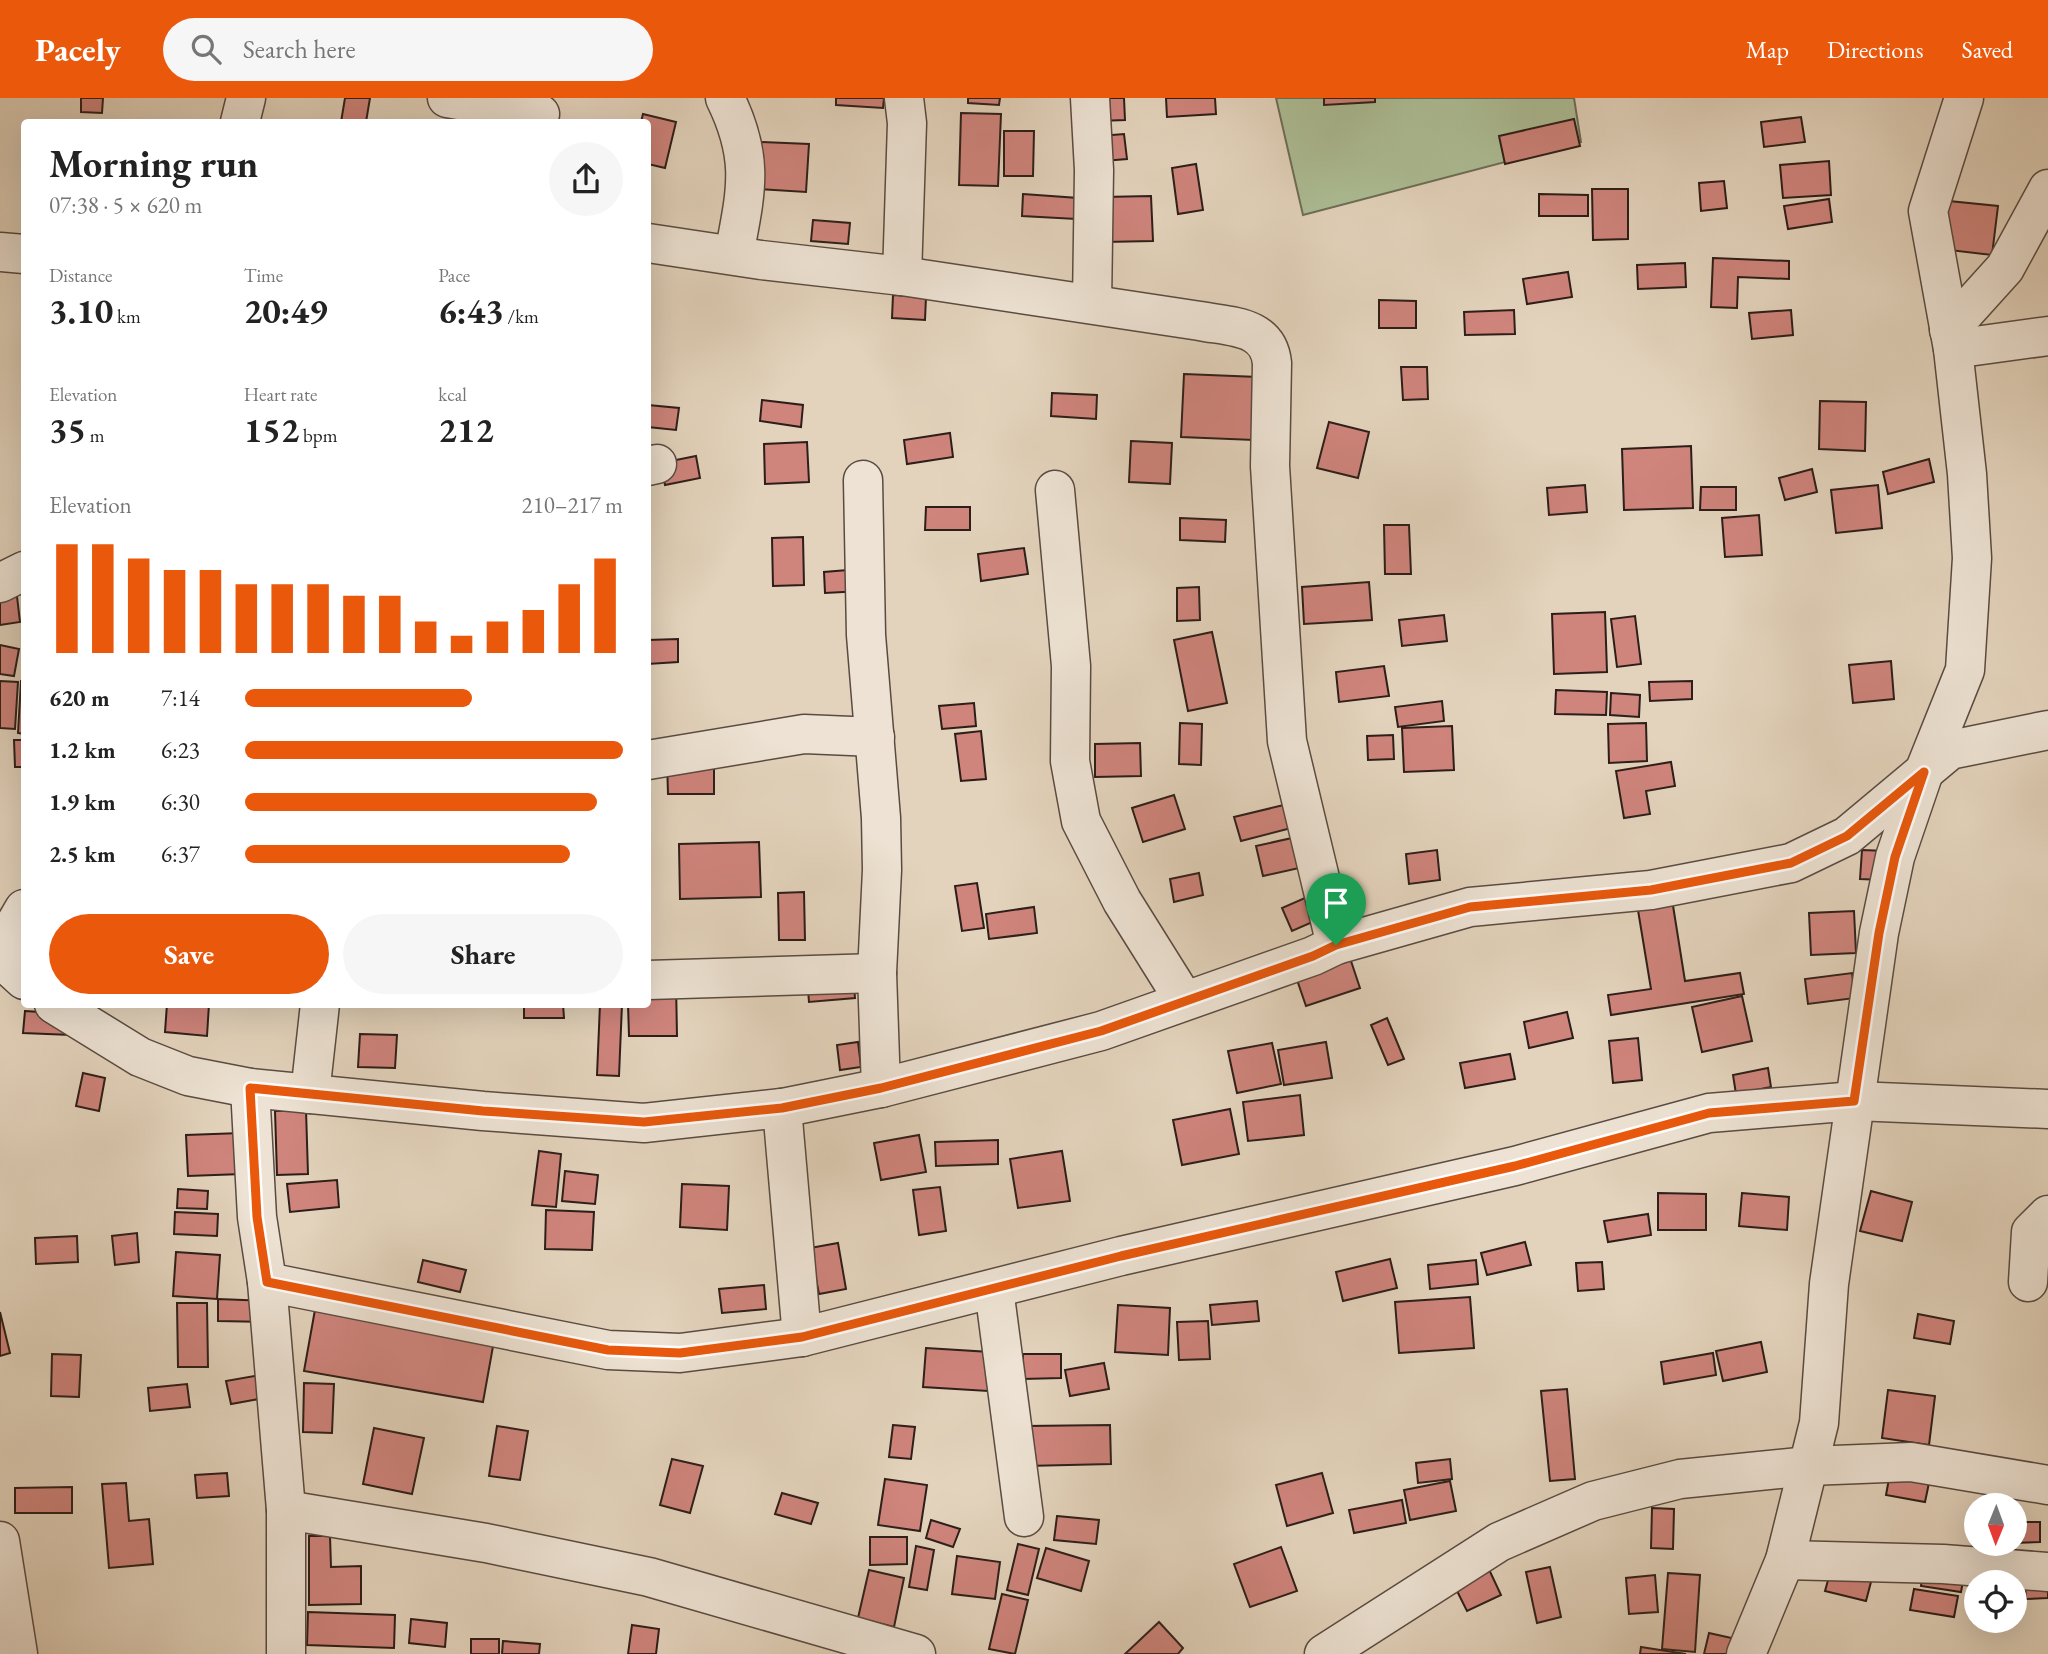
<!DOCTYPE html>
<meta charset="utf-8">
<style>
:root{--surface:#fff;--page:#f6f6f6;--text:#222;--muted:#767676;--accent:#ea580c}
body{margin:0;font-family:"EB Garamond",serif;background:var(--page);color:var(--text);height:100vh;display:flex;flex-direction:column;font-size:26px;white-space:nowrap}
*{box-sizing:border-box;margin:0}
p{font-size:23px;color:var(--muted)}
.icon{flex:none;width:38px;height:38px;fill:none;stroke:currentColor;stroke-width:2;stroke-linecap:round;stroke-linejoin:round}
.map{position:relative;flex:1;overflow:hidden}
.details{position:absolute;left:21px;top:21px;width:630px;height:889px;display:flex;flex-direction:column;background:var(--surface);border-radius:7px;box-shadow:0 7px 28px #0002}
.details>*{flex:none}
.needle{width:46px;rotate:181deg}
.buttons{position:absolute;left:1964px;top:1395px;display:grid;gap:14px}
.buttons a{display:grid;place-items:center;width:63px;height:63px;border-radius:50%;background:var(--surface);box-shadow:0 7px 28px #0002;font-size:35px}
.pin{position:absolute;display:grid;place-items:center;width:60px;height:60px;color:#fff;margin:-72px -30px;border-radius:50% 50% 50% 0;rotate:-45deg;box-shadow:0 0 7px #0007}
.pin .icon{rotate:45deg}
.round{display:grid;place-items:center;flex:none;width:74px;height:74px;border-radius:37px;background:var(--page)}
.headline{display:flex;align-items:center;justify-content:space-between;height:119px;padding:0 28px}
h1{font-size:38px;font-weight:700;line-height:52px}
.metrics{display:grid;grid-template-columns:repeat(3,1fr);gap:10px;height:119px;padding:7px 28px}
.metrics div{display:grid;align-content:center}
.metrics b{font-size:35px;font-weight:700}
.metrics small{font-size:19px;font-weight:400}
.metrics p{font-size:19px}
.chart{height:196px;padding:14px 28px}
.chart p{display:flex;justify-content:space-between}
.chart svg{width:100%;height:126px;margin-top:7px;stroke:var(--accent);stroke-width:6}
.primary-button{display:flex;gap:14px;margin-top:auto;padding:14px 28px}
.primary-button a{flex:1;height:80px;border-radius:42px;background:var(--accent);color:#fff;font-size:28px;font-weight:700;line-height:80px;text-align:center}
.primary-button a+a{background:var(--page);color:var(--text)}
ul{padding:0 28px;list-style:none;font-size:23px}
li{display:grid;grid-template-columns:112px 84px 1fr;align-items:center;height:52px}
li i{height:18px;border-radius:9px;background:var(--accent)}
header{display:flex;align-items:center;gap:42px;box-sizing:border-box;height:98px;padding:0 35px;background:var(--accent);color:#fff}
header strong{font-size:33px}
nav{display:flex;gap:38px;margin-inline-start:auto;font-size:24px}
.search{width:490px;height:63px;background:var(--page);display:flex;align-items:center;gap:18px;box-sizing:border-box;padding:0 24px;border-radius:38px;color:var(--muted);font-size:26px}
.map>svg:first-child{display:block}
.green{fill:#adbe96;stroke:#6d6e58;stroke-width:2}
.building{fill:#cf847c;stroke:#2d1e19;stroke-width:2}
.lines{fill:none;stroke-linecap:round;stroke-linejoin:round}
.minor-casing{stroke:#5a4b42;stroke-width:41}
.minor{stroke:#ede2d3;stroke-width:38}
.route-casing{stroke:#fff;stroke-width:14}
.route{stroke:#ea580c;stroke-width:9}
</style>
<header>
<strong>Pacely</strong>
<div class="search"><svg class="icon" aria-label="search" viewBox="0 0 24 24"><circle cx="10" cy="10" r="6"/><path d="M15 15l6 6"/></svg>Search here</div>
<nav><a>Map</a><a>Directions</a><a>Saved</a></nav>
</header>
<div class="map">
<svg width="2048" height="1556" viewBox="0 0 2048 1556">
<rect width="100%" height="100%" fill="#e3d3bc"/>
<filter id="stains"><feTurbulence type="fractalNoise" baseFrequency=".00286" numOctaves="4"/><feColorMatrix values="0 0 0 0 .2 0 0 0 0 .09 0 0 0 0 .02 0 0 0 .5 -.17"/></filter>
<radialGradient id="worn" r=".72"><stop offset=".6" stop-color="#630" stop-opacity="0"/><stop offset="1" stop-color="#630" stop-opacity=".3"/></radialGradient>
<polygon class="green" points="1276,0 1574,0 1581,44 1303,117"/>
<g class="building">
<polygon points="81,0 103,0 102,15 81,14"/>
<polygon points="345,0 370,0 366,24 341,24"/>
<polygon points="836,0 884,0 883,10 836,7"/>
<polygon points="968,0 1000,0 999,7 968,5"/>
<polygon points="1097,0 1124,0 1125,22 1098,23"/>
<polygon points="1166,0 1215,0 1216,16 1167,19"/>
<polygon points="1324,0 1375,0 1375,4 1324,7"/>
<polygon points="961,15 1001,16 998,88 959,87"/>
<polygon points="643,16 676,24 665,70 648,66 648,24 641,24"/>
<polygon points="1801,19 1805,44 1764,49 1761,24"/>
<polygon points="1574,21 1580,48 1505,66 1499,38"/>
<polygon points="1004,33 1034,33 1033,78 1004,78"/>
<polygon points="1124,36 1127,61 1103,63 1100,38"/>
<polygon points="759,44 809,46 806,94 756,91"/>
<polygon points="1829,63 1831,97 1783,100 1780,67"/>
<polygon points="1196,66 1203,112 1178,116 1172,70"/>
<polygon points="1724,83 1727,110 1701,113 1699,85"/>
<polygon points="1592,91 1628,91 1628,141 1593,142"/>
<polygon points="1023,96 1078,100 1076,121 1022,118"/>
<polygon points="1539,96 1588,97 1588,118 1539,118"/>
<polygon points="1151,98 1153,143 1104,144 1103,99"/>
<polygon points="1829,101 1832,124 1788,131 1784,108"/>
<polygon points="1939,102 1998,108 1992,157 1932,150"/>
<polygon points="813,122 850,125 848,146 811,143"/>
<polygon points="1713,160 1789,163 1789,181 1738,179 1737,210 1711,209"/>
<polygon points="1685,165 1686,189 1638,191 1637,167"/>
<polygon points="1568,174 1572,199 1527,206 1523,181"/>
<polygon points="893,197 926,199 925,222 892,220"/>
<polygon points="1379,202 1416,203 1416,230 1379,230"/>
<polygon points="1514,212 1515,236 1465,237 1464,214"/>
<polygon points="1791,212 1793,237 1752,241 1749,215"/>
<polygon points="1401,269 1427,269 1428,301 1403,302"/>
<polygon points="1184,276 1258,279 1254,342 1181,339"/>
<polygon points="1052,295 1097,297 1096,321 1051,318"/>
<polygon points="762,302 803,307 801,329 760,323"/>
<polygon points="1820,303 1866,304 1865,353 1819,351"/>
<polygon points="648,307 679,310 676,332 648,329"/>
<polygon points="1329,324 1369,334 1358,380 1317,370"/>
<polygon points="950,335 953,359 907,366 904,342"/>
<polygon points="1131,343 1172,345 1170,386 1129,384"/>
<polygon points="807,344 809,384 765,386 764,346"/>
<polygon points="1691,348 1693,410 1624,412 1622,351"/>
<polygon points="696,358 700,380 665,387 661,365"/>
<polygon points="1929,361 1934,384 1888,396 1883,374"/>
<polygon points="1812,371 1817,394 1785,402 1779,380"/>
<polygon points="1585,387 1587,414 1549,417 1547,390"/>
<polygon points="1878,387 1882,430 1836,435 1831,392"/>
<polygon points="1701,389 1736,389 1736,412 1700,412"/>
<polygon points="926,409 970,409 970,432 925,432"/>
<polygon points="1759,417 1762,457 1725,459 1722,420"/>
<polygon points="1180,420 1226,422 1225,444 1180,442"/>
<polygon points="1384,427 1409,427 1411,476 1385,476"/>
<polygon points="803,439 804,487 773,488 772,440"/>
<polygon points="1024,450 1028,476 981,483 978,456"/>
<polygon points="860,471 862,493 825,495 824,474"/>
<polygon points="1369,484 1372,522 1304,526 1302,489"/>
<polygon points="1199,489 1200,522 1177,523 1177,490"/>
<polygon points="16,490 20,524 0,527 0,492"/>
<polygon points="1605,514 1607,574 1554,576 1552,516"/>
<polygon points="1444,517 1447,543 1402,548 1399,522"/>
<polygon points="1635,518 1641,566 1617,569 1611,521"/>
<polygon points="1212,534 1227,605 1188,613 1174,542"/>
<polygon points="678,541 678,564 648,566 648,542"/>
<polygon points="0,547 19,551 14,578 0,576"/>
<polygon points="1891,563 1894,601 1853,605 1849,567"/>
<polygon points="1384,568 1389,598 1339,604 1336,574"/>
<polygon points="0,583 18,584 15,631 0,630"/>
<polygon points="21,583 24,583 24,636 18,635"/>
<polygon points="1692,583 1692,601 1650,603 1649,584"/>
<polygon points="1556,592 1607,594 1606,617 1555,616"/>
<polygon points="1611,595 1640,597 1639,619 1610,617"/>
<polygon points="1442,603 1444,623 1398,629 1395,609"/>
<polygon points="974,605 976,628 942,631 939,608"/>
<polygon points="1180,625 1202,626 1201,667 1179,666"/>
<polygon points="1646,625 1647,663 1609,665 1608,626"/>
<polygon points="1452,628 1454,672 1404,674 1402,630"/>
<polygon points="981,633 986,681 961,683 955,636"/>
<polygon points="1393,637 1394,661 1368,662 1367,638"/>
<polygon points="14,642 24,642 24,669 15,669"/>
<polygon points="1140,645 1141,678 1095,679 1095,646"/>
<polygon points="714,662 714,696 668,696 667,663"/>
<polygon points="1671,664 1675,688 1646,693 1650,716 1624,720 1616,673"/>
<polygon points="1174,697 1185,731 1143,744 1132,710"/>
<polygon points="1288,706 1295,729 1241,743 1234,719"/>
<polygon points="1301,738 1308,768 1263,778 1256,748"/>
<polygon points="759,744 761,799 680,801 679,746"/>
<polygon points="1437,752 1440,782 1409,786 1406,756"/>
<polygon points="1862,752 1886,753 1884,782 1860,781"/>
<polygon points="1199,775 1203,797 1174,804 1170,781"/>
<polygon points="977,785 984,830 962,833 955,788"/>
<polygon points="804,794 805,842 779,842 778,795"/>
<polygon points="1671,795 1685,883 1740,875 1744,896 1611,917 1608,897 1651,891 1636,800"/>
<polygon points="1314,796 1324,819 1292,833 1282,810"/>
<polygon points="1034,809 1037,835 989,841 986,816"/>
<polygon points="1854,813 1856,855 1811,857 1809,815"/>
<polygon points="1349,857 1360,890 1306,908 1295,876"/>
<polygon points="1852,875 1855,900 1808,906 1805,881"/>
<polygon points="853,876 855,900 809,904 807,880"/>
<polygon points="676,885 677,938 629,938 628,906 648,906 648,886"/>
<polygon points="1742,898 1752,943 1702,954 1692,909"/>
<polygon points="167,906 209,906 207,938 165,934"/>
<polygon points="524,906 563,906 564,920 524,920"/>
<polygon points="600,906 622,906 619,978 597,977"/>
<polygon points="25,913 72,916 71,937 23,935"/>
<polygon points="1567,914 1573,940 1529,950 1524,924"/>
<polygon points="1387,920 1404,961 1388,967 1371,927"/>
<polygon points="360,936 397,937 395,970 358,969"/>
<polygon points="1638,940 1642,982 1613,985 1609,943"/>
<polygon points="858,944 861,969 840,972 837,947"/>
<polygon points="1326,944 1332,980 1284,987 1278,952"/>
<polygon points="1272,945 1281,986 1237,995 1228,953"/>
<polygon points="1510,956 1515,981 1465,990 1460,965"/>
<polygon points="1768,970 1771,989 1736,996 1733,977"/>
<polygon points="83,975 105,980 99,1013 76,1008"/>
<polygon points="1300,997 1304,1037 1248,1043 1243,1004"/>
<polygon points="1230,1011 1239,1056 1182,1067 1173,1022"/>
<polygon points="306,1012 308,1076 277,1077 275,1013"/>
<polygon points="241,1035 242,1076 188,1078 186,1037"/>
<polygon points="919,1037 926,1074 881,1082 874,1045"/>
<polygon points="998,1042 998,1066 936,1068 935,1044"/>
<polygon points="539,1053 561,1056 556,1109 532,1107"/>
<polygon points="1062,1053 1070,1103 1018,1110 1010,1061"/>
<polygon points="565,1073 598,1077 595,1106 562,1103"/>
<polygon points="337,1082 339,1109 290,1114 287,1086"/>
<polygon points="682,1086 729,1088 727,1132 680,1129"/>
<polygon points="940,1089 946,1133 919,1137 913,1092"/>
<polygon points="178,1091 208,1093 207,1111 177,1110"/>
<polygon points="1871,1093 1912,1104 1902,1143 1860,1133"/>
<polygon points="1658,1095 1706,1096 1706,1132 1658,1132"/>
<polygon points="1742,1095 1789,1099 1787,1132 1739,1128"/>
<polygon points="546,1112 594,1114 592,1152 545,1151"/>
<polygon points="175,1114 218,1116 217,1138 174,1136"/>
<polygon points="1648,1116 1651,1137 1608,1144 1604,1123"/>
<polygon points="137,1135 139,1164 115,1167 112,1138"/>
<polygon points="77,1138 78,1164 36,1166 35,1140"/>
<polygon points="1525,1144 1531,1167 1487,1177 1481,1155"/>
<polygon points="838,1145 846,1191 819,1196 810,1150"/>
<polygon points="176,1154 220,1157 217,1201 173,1198"/>
<polygon points="1390,1161 1397,1190 1343,1203 1336,1174"/>
<polygon points="423,1162 466,1172 460,1194 418,1184"/>
<polygon points="1476,1162 1478,1186 1430,1191 1428,1167"/>
<polygon points="1602,1164 1604,1191 1578,1193 1576,1165"/>
<polygon points="764,1187 766,1211 722,1215 719,1191"/>
<polygon points="318,1195 497,1226 483,1304 304,1273"/>
<polygon points="1470,1199 1474,1250 1399,1255 1395,1204"/>
<polygon points="218,1201 265,1203 264,1224 218,1223"/>
<polygon points="1257,1203 1259,1223 1212,1227 1210,1207"/>
<polygon points="177,1205 207,1205 208,1269 178,1269"/>
<polygon points="1118,1207 1170,1210 1168,1257 1115,1254"/>
<polygon points="0,1214 10,1255 0,1258"/>
<polygon points="1918,1216 1954,1223 1950,1246 1914,1240"/>
<polygon points="1208,1223 1210,1261 1179,1262 1177,1224"/>
<polygon points="1761,1244 1767,1274 1723,1283 1716,1253"/>
<polygon points="926,1250 990,1254 988,1293 923,1289"/>
<polygon points="1713,1255 1716,1277 1664,1286 1661,1264"/>
<polygon points="52,1256 81,1257 79,1299 51,1298"/>
<polygon points="1023,1256 1061,1256 1061,1280 1023,1281"/>
<polygon points="1104,1265 1109,1291 1070,1298 1065,1272"/>
<polygon points="266,1276 270,1299 231,1306 226,1283"/>
<polygon points="304,1285 334,1286 332,1335 303,1334"/>
<polygon points="187,1286 190,1309 150,1313 148,1290"/>
<polygon points="1567,1291 1575,1381 1550,1383 1541,1293"/>
<polygon points="1888,1292 1935,1298 1929,1347 1882,1340"/>
<polygon points="893,1327 915,1329 911,1361 889,1359"/>
<polygon points="1110,1327 1111,1366 1026,1368 1025,1328"/>
<polygon points="497,1328 528,1333 520,1382 489,1378"/>
<polygon points="374,1330 424,1340 412,1396 363,1386"/>
<polygon points="1894,1354 1934,1361 1925,1404 1886,1397"/>
<polygon points="672,1361 703,1368 690,1415 660,1407"/>
<polygon points="1450,1361 1452,1381 1418,1385 1416,1365"/>
<polygon points="227,1375 229,1398 197,1400 195,1377"/>
<polygon points="1322,1375 1333,1415 1287,1428 1276,1387"/>
<polygon points="885,1381 927,1387 920,1433 878,1427"/>
<polygon points="1450,1383 1456,1413 1410,1422 1404,1392"/>
<polygon points="126,1385 129,1423 149,1421 153,1466 109,1470 102,1386"/>
<polygon points="72,1389 72,1415 15,1415 15,1390"/>
<polygon points="782,1395 818,1405 811,1426 775,1416"/>
<polygon points="1402,1402 1406,1425 1354,1435 1349,1412"/>
<polygon points="1652,1410 1674,1411 1673,1451 1651,1450"/>
<polygon points="1057,1418 1099,1422 1096,1446 1054,1442"/>
<polygon points="931,1422 960,1431 953,1449 926,1440"/>
<polygon points="2014,1424 2040,1424 2040,1444 2014,1445"/>
<polygon points="309,1438 330,1438 331,1469 361,1468 361,1506 309,1507"/>
<polygon points="870,1439 907,1439 907,1466 870,1467"/>
<polygon points="1018,1446 1039,1451 1028,1497 1007,1492"/>
<polygon points="916,1448 934,1452 927,1492 909,1489"/>
<polygon points="1281,1449 1297,1493 1250,1509 1234,1466"/>
<polygon points="1046,1450 1089,1463 1081,1493 1037,1480"/>
<polygon points="1837,1450 1877,1461 1866,1503 1825,1493"/>
<polygon points="957,1458 1000,1464 995,1501 952,1496"/>
<polygon points="1486,1465 1501,1497 1467,1513 1451,1481"/>
<polygon points="1924,1465 1965,1472 1961,1494 1921,1488"/>
<polygon points="1550,1469 1561,1519 1537,1525 1526,1474"/>
<polygon points="2048,1471 2048,1500 2026,1501 2024,1473"/>
<polygon points="869,1472 904,1480 894,1529 858,1520"/>
<polygon points="1668,1475 1700,1477 1695,1554 1662,1551"/>
<polygon points="1655,1477 1658,1514 1629,1516 1626,1480"/>
<polygon points="1914,1491 1958,1498 1954,1519 1910,1512"/>
<polygon points="1002,1496 1028,1502 1015,1556 989,1551"/>
<polygon points="308,1514 395,1517 394,1550 307,1547"/>
<polygon points="411,1521 447,1525 445,1549 409,1545"/>
<polygon points="1159,1524 1183,1550 1178,1556 1125,1556"/>
<polygon points="632,1527 659,1531 656,1556 628,1556"/>
<polygon points="1709,1535 1736,1541 1733,1556 1704,1556"/>
<rect x="471" y="1541" width="28" height="15"/>
<polygon points="503,1543 540,1546 539,1556 502,1556"/>
<polygon points="1641,1549 1686,1556 1640,1556"/>
</g>
<g class="lines">
<defs>
<g id="minor">
<polyline points="447,0 540,16"/>
<path d="M725,0c30,61 21,93 9,157"/>
<polyline points="1090,0 1094,72 1092,206"/>
<polyline points="240,24 246,0"/>
<path d="M648,145l113,17 141,16 298,45c31,6 68,4 72,42l-2,103 17,275 49,204"/>
<polyline points="0,154 24,156"/>
<polyline points="902,178 907,25 904,0"/>
<polyline points="1949,232 2005,170 2048,91"/>
<polyline points="1953,251 2048,238"/>
<polyline points="648,368 657,366"/>
<polyline points="863,382 866,537 881,720 882,772 877,875 881,990"/>
<polyline points="1055,392 1071,568 1070,663 1081,723 1122,803 1184,902"/>
<polyline points="0,485 24,473"/>
<polyline points="648,662 804,636 875,639"/>
<polyline points="0,852 24,811"/>
<polyline points="0,860 24,882"/>
<polyline points="648,882 877,875"/>
<polyline points="54,906 140,959 188,978 250,990 483,1013 644,1025 782,1010 881,990 1101,933 1313,858 1336,847 1470,809 1651,792 1791,765 1847,738 1950,652 2048,632"/>
<polyline points="250,990 257,1119 267,1184 286,1412 286,1556"/>
<polyline points="310,996 320,906"/>
<polyline points="782,1010 802,1239"/>
<polyline points="267,1184 608,1252 680,1255 802,1239 1121,1158 1515,1068 1709,1015 1855,1003 2048,1011"/>
<polyline points="2028,1184 2031,1134 2048,1117"/>
<polyline points="994,1191 1024,1419"/>
<polyline points="286,1412 486,1445 649,1479 916,1556"/>
<polyline points="0,1443 18,1556"/>
<polyline points="1785,1462 1943,1466 2048,1474"/>
<polyline points="1324,1556 1499,1444 1593,1403 1680,1381 1809,1368 1911,1364 2048,1387"/>
<polyline points="1746,1556 1785,1462 1819,1325 1829,1186 1879,835 1895,759 1924,674 1965,572 1972,460 1967,376 1953,251 1928,113 1964,0"/>
</g>
</defs>
<use href="#minor" class="minor-casing"/>
<use href="#minor" class="minor"/>
</g>
<g class="lines">
<defs>
<polygon id="route" points="1924,674 1895,759 1879,835 1854,1003 1709,1015 1515,1068 1121,1158 802,1239 680,1255 608,1252 267,1184 257,1119 250,990 483,1013 644,1024 782,1010 881,990 1101,933 1313,858 1336,847 1470,809 1651,792 1791,765 1847,738"/>
</defs>
<use href="#route" class="route-casing"/>
<use href="#route" class="route"/>
</g>
<rect width="100%" height="100%" filter="url(#stains)"/>
<rect width="100%" height="100%" fill="url(#worn)"/>
</svg>
<div class="buttons">
<a><svg class="needle" viewBox="-14 -14 28 28"><path d="M0-13l5 13h-10z" fill="#e53935"/><path d="M0 13l5-13h-10z" fill="#767676"/></svg></a>
<a><svg class="icon" aria-label="locate" viewBox="0 0 24 24"><circle cx="12" cy="12" r="6"/><path d="M12 2v4M12 18v4M2 12h4M18 12h4"/></svg></a>
</div>
<div class="pin" style="left:1336px;top:847px;background:#1e9e55"><svg class="icon" aria-label="arrive" viewBox="0 0 24 24"><path d="M6 21V4h12l-3 4 3 4H6"/></svg></div>
<section class="details">
<div class="headline"><div><h1>Morning run</h1><p>07:38 · 5 × 620 m</p></div><a class="round"><svg class="icon" aria-label="share" viewBox="0 0 24 24"><path d="M12 15V3M7 8l5-5 5 5M5 13v7h14v-7"/></svg></a></div>
<div class="metrics">
<div><p>Distance</p><b>3.10<small> km</small></b></div>
<div><p>Time</p><b>20:49</b></div>
<div><p>Pace</p><b>6:43<small> /km</small></b></div>
</div>
<div class="metrics">
<div><p>Elevation</p><b>35<small> m</small></b></div>
<div><p>Heart rate</p><b>152<small> bpm</small></b></div>
<div><p>kcal</p><b>212</b></div>
</div>
<div class="chart"><p><span>Elevation</span>210–217 m</p>
<svg viewBox="0 0 160 44" preserveAspectRatio="none"><path d="M5 44V6M15 44V6M25 44V11M35 44V15M45 44V15M55 44V20M65 44V20M75 44V20M85 44V24M95 44V24M105 44V33M115 44V38M125 44V33M135 44V29M145 44V20M155 44V11"/></svg>
</div>
<ul>
<li><b>620 m</b>7:14<i style="width:60%"></i></li>
<li><b>1.2 km</b>6:23<i style="width:100%"></i></li>
<li><b>1.9 km</b>6:30<i style="width:93%"></i></li>
<li><b>2.5 km</b>6:37<i style="width:86%"></i></li>
</ul>
<div class="primary-button"><a>Save</a><a>Share</a></div>
</section>
</div>
